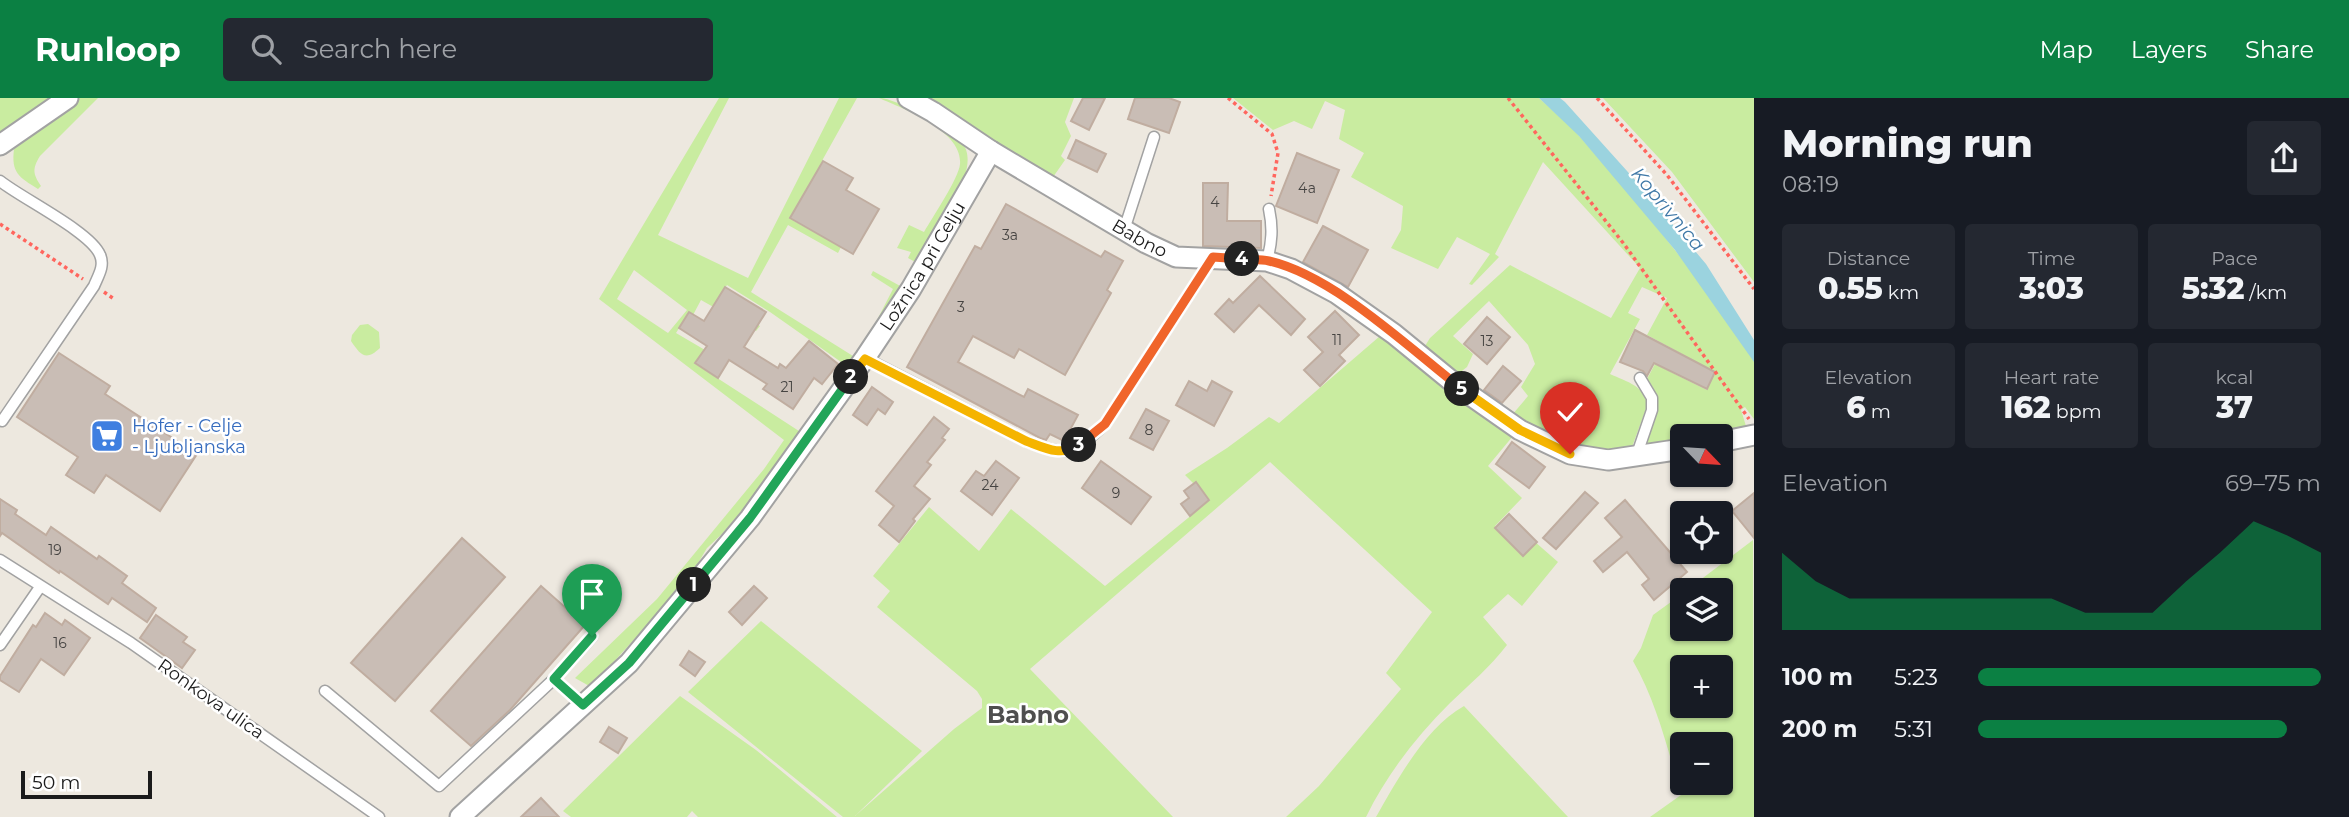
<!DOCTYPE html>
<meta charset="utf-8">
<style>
:root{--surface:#171b24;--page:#242831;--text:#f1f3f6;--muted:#9ea1a6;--accent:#0b8043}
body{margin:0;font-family:Montserrat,sans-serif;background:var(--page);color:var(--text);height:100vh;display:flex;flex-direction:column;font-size:26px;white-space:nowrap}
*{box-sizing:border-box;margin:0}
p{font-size:23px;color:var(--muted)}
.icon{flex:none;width:38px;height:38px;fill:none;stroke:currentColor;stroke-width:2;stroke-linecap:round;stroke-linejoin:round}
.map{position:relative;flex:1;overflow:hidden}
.sheet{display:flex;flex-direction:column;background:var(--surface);width:595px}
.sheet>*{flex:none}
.needle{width:46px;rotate:115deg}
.buttons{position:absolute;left:1670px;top:326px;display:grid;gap:14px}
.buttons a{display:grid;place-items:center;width:63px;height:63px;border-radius:7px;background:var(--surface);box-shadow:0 2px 5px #0004;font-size:35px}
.scale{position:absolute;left:21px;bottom:18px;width:131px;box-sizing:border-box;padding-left:7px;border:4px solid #1b1b1b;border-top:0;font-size:19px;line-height:24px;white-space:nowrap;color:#1b1b1b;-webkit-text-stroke:5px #fff;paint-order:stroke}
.pin{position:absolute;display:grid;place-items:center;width:60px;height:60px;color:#fff;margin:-72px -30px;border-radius:50% 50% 50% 0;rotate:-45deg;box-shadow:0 0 7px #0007}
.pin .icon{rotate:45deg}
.km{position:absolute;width:35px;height:35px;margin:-18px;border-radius:50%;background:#222;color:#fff;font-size:19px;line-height:35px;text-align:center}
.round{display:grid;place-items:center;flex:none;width:74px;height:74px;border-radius:7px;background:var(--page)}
.head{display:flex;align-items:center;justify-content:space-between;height:119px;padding:0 28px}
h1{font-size:38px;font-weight:800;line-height:52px}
.stats{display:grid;grid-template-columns:repeat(3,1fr);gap:10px;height:119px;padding:7px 28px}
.stats div{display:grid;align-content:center;border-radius:7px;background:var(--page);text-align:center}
.stats b{font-size:30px;font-weight:800}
.stats small{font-size:19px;font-weight:400}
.stats p{font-size:19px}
.chart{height:196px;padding:14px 28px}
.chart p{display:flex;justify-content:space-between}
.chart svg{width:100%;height:126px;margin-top:7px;fill:var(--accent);opacity:.7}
ul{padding:0 28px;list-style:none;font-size:23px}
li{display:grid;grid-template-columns:112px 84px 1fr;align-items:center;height:52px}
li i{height:18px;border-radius:9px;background:var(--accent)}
header{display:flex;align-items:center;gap:42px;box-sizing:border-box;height:98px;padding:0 35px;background:var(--accent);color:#fff}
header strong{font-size:33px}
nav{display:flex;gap:38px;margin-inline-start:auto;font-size:24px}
.search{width:490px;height:63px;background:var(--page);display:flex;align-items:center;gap:18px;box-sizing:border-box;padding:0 24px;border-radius:7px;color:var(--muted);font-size:26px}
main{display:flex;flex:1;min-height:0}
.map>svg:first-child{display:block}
.grass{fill:#c9eca0;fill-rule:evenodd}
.water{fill:#9bd3df}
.building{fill:#c9bdb5;stroke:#c0ada0;stroke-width:2}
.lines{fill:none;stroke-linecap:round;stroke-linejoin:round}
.service-casing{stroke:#a2a2a2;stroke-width:13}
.minor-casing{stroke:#a2a2a2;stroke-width:23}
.path{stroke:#ff665e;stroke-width:3.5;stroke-dasharray:3.5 3.5;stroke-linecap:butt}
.service{stroke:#fff;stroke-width:10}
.minor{stroke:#fff;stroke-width:19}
.split-1-casing{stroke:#fff;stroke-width:14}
.split-2-casing{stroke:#fff;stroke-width:14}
.split-3-casing{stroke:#fff;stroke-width:14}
.split-4-casing{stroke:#fff;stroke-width:14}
.split-5-casing{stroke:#fff;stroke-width:14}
.split-6-casing{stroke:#fff;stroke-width:14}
.split-1{stroke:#22a559;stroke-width:9}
.split-2{stroke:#22a559;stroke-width:9}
.split-3{stroke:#f5b400;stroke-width:9}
.split-4{stroke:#f0652b;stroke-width:9}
.split-5{stroke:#f0652b;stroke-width:9}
.split-6{stroke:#f5b400;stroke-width:9}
.labels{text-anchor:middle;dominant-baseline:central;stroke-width:5;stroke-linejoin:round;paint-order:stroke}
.number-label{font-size:14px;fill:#464442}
.street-label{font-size:18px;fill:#1b1b1b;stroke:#fff}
.shop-label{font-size:18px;fill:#366cbe;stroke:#fff;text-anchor:start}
.water-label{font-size:19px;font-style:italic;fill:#4079a7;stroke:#fff}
.district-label{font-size:24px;font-weight:bold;fill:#4e4e4e;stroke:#fff}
</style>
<header>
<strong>Runloop</strong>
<div class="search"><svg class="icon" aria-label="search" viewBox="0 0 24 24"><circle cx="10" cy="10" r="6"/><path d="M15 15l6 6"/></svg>Search here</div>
<nav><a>Map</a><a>Layers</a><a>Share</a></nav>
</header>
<main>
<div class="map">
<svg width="1754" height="719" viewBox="0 0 1754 719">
<rect width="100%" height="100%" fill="#ede8df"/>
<g class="grass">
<polygon points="0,0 53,0 0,37"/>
<path d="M80,0h18l-58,58c-8,13 -7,18 1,30l-3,3c-19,-12 -27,-16 -24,-40z"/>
<path d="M719,0h10l-71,137 90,43 91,-180h18l-34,61 -29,62 47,26 -3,6 -50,-28 -37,67 102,64 24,-36 16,-31 -22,-14 2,-4 29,16 -51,82 -81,-57 -43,-27 -9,14 42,27 -4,5 -55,-31 -8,15 -5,-1 -12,19 29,17 -11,13 108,70 -51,67 -29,34 -15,14 -19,32 -97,107 -16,-9 82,-79 107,-130 20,-29 -185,-141zM634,172l53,40 -19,23 -51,-34z"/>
<path d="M879,0c18,0 71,31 83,45 8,9 6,22 3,33l-48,87 -9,-5 3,-6 -14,-4 12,-23 15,7c8,-14 35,-54 36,-68 3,-33 -56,-55 -81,-66z"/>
<polygon points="920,0 1074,0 1065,24 1071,38 1061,58 1065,62 1051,82"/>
<path d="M1233,0h306l35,32 61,70 63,79 56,82v58l-9,-12 -4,3 5,16c-22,9 -42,10 -64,10v6l-31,5 -4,-3c0,-25 22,-39 0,-65l8,-15 52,26 8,-18 -68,-37 20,-37 -25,-11 -14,26 12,6 -30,55c17,8 36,12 37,32l-15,41 -23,5 -43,-8 -54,-29 16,-19 -7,-9 14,-23 -7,-19 -39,-44 -36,35 20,18 -6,13 -9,7 -33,-28 5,-8 80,-73 101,53 29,-50 -97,-106 -48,92 4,3 -27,28 -3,-1 21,-30 -33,-17 -19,32 -47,-21 10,-18 2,-24 -52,-29 13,-24 -25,-14 6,-29 -20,-9 -13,28 -18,-8 -21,9z"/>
<polygon points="1603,0 1754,0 1754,184 1672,74"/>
<path d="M368,226l11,8 1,16c-14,13 -19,8 -29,-7l1,-6 8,-10z"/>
<path d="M1380,238l98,77 35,23 -25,30 34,32 -27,28 27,28 12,-13 24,21 -36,44 -14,-12 -25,23 24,28c-17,22 -37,39 -57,58 -34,34 -63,71 -84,114h-80l33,-31 82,-97 -15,-16 46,-61 -162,-150 -240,207 143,148h-330l-155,-125 73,-71 161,130 -67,65 99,-87 28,-21v-9l-5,-8 -100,-84 13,-16 -17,-15 56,-69 50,44 32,-42 94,77 105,-86 -25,-25 42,-27 42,-31 10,6z"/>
<path d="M1753,442l1,277h-104l31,-22c-13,-45 -24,-92 -48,-134l8,-13 12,-33 29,-21v34h38v-38h-33zM1682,569h38v38h-38zM1682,646h38v38h-38z"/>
<polygon points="680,598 756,652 837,719 698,719 692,713 687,719 571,719 563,713"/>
<path d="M1464,608l104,111h-192c21,-37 50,-90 88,-111z"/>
</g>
<polygon class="water" points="1539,0 1560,0 1565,4 1636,83 1706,166 1754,242 1754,264 1675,152 1579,38"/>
<g class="building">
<polygon points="1083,0 1105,0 1089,32 1071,23"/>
<polygon points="1135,0 1169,0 1180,4 1169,35 1128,21"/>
<polygon points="1076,42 1106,56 1097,74 1068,60"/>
<polygon points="1297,55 1339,72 1317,125 1276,108"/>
<polygon points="823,63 853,80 846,92 879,111 853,156 790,120"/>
<polygon points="1203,85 1228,85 1227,123 1261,123 1261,150 1203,148"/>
<polygon points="1006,106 1101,159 1105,153 1123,163 1107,192 1111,195 1065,277 1019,251 1014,260 973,238 958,264 1024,299 1028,291 1078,317 1064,343 1050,336 1046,342 1040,340 907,269 975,148 981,151"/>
<polygon points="1323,128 1368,152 1348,189 1303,164"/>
<polygon points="1260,178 1305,221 1291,237 1259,207 1234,234 1215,216 1229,201 1233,205"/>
<polygon points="725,189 766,214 744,249 778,270 780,266 786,270 809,243 838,266 822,286 814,280 793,311 763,291 767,286 729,262 718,280 695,265 707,248 679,230 689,214 704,223"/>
<polygon points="1335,213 1359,237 1339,257 1345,263 1320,288 1304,272 1323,254 1308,239"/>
<polygon points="1487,219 1510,239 1487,266 1464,246"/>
<polygon points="1635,232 1715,274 1707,291 1654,265 1647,278 1643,273 1620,264"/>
<polygon points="59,255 110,288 105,296 197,356 160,413 106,377 94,395 66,377 78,359 17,319"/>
<polygon points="1503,268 1521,283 1502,305 1484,292"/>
<polygon points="1189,283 1207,293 1212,283 1232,294 1214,328 1176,307"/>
<polygon points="872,289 893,304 885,316 878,311 867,327 853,317"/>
<polygon points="1146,311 1169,323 1153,352 1130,340"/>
<polygon points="934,319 949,331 942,340 945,342 927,364 931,367 914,388 930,401 913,421 915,423 899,444 879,427 894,408 876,393"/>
<polygon points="1512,344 1545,369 1529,390 1496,366"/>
<polygon points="996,363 1019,380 992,417 961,393 976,373 984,378"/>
<polygon points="1101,363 1151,399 1131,426 1082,390"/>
<polygon points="1196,384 1209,402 1190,418 1181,406 1189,400 1184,393"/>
<polygon points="1585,394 1598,405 1556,451 1543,440"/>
<polygon points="1754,395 1754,440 1732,413"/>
<polygon points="0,401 17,412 15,416 46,437 51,429 97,461 99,458 127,478 122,485 156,510 147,524 112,500 108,506 60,473 59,475 2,435 0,438"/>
<polygon points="1625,402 1687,474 1654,502 1642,487 1649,481 1627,454 1603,474 1594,463 1622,439 1605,420"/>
<polygon points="1509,416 1537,444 1523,458 1495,430"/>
<polygon points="462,440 505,479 395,603 351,565"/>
<polygon points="541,488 585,527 510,612 471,648 431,613"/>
<polygon points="754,488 767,500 742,527 729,514"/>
<polygon points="45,515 62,527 65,522 90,540 64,577 41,561 19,594 0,582 0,578 33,527 36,529"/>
<polygon points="156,517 187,539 183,544 195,552 182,570 140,540"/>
<polygon points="689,553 705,564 695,578 680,567"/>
<polygon points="609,629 627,640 618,655 600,644"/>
<polygon points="541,700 559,719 521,719"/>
</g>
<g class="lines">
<defs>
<g id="service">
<path d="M0,83c21,17 91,51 100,74 5,11 -2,21 -6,31l-92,135"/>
<polyline points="1124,132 1154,39"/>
<path d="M1267,163c5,-19 6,-33 2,-52"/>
<path d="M865,260l161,83c41,16 46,14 79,-17l108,-167"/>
<polyline points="1636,359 1652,312 1652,300 1640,280"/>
<polyline points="0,462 131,545 379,719"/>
<polyline points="0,547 40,489"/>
<polyline points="554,581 592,539"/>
<polyline points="325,593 439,688 554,581 583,607"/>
</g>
<g id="minor">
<path id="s1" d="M908,0l25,14 58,39 155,92 30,14 91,4 24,8 45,24 58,41 66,54 60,42 50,24 38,6 74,-11"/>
<polyline points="0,47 68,0"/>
<polyline points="1720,344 1754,337"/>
<path id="s2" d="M460,719l169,-154 121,-145 115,-160 46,-69 80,-138"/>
</g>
</defs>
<use href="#service" class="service-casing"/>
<use href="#minor" class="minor-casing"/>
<g class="path">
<polyline points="1228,0 1272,36 1278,55 1271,98"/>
<polyline points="1508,0 1624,146 1749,321"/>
<polyline points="1597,0 1667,77 1754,191"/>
<polyline points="0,126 83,181"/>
<polyline points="104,194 114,201"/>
</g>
<use href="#service" class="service"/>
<use href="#minor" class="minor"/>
</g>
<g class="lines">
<defs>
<polyline id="split-1" points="592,538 554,581 583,607 629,565 694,487"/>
<polyline id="split-2" points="694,487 750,420 851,279"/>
<path id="split-3" d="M851,279l14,-18 161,82c19,7 35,16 53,4"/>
<polyline id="split-4" points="1079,347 1105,326 1213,159 1242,161"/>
<path id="split-5" d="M1242,161c8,1 18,0 27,2 65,15 140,87 193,128"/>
<polyline id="split-6" points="1462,291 1520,332 1570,356"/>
</defs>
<use href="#split-1" class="split-1-casing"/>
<use href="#split-2" class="split-2-casing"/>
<use href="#split-3" class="split-3-casing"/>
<use href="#split-4" class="split-4-casing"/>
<use href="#split-5" class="split-5-casing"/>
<use href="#split-6" class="split-6-casing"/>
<use href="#split-1" class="split-1"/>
<use href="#split-2" class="split-2"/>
<use href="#split-3" class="split-3"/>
<use href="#split-4" class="split-4"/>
<use href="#split-5" class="split-5"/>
<use href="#split-6" class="split-6"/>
</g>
<defs>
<symbol id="supermarket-square" viewBox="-11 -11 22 22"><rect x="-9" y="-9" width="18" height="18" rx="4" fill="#3f7fe0" stroke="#fff"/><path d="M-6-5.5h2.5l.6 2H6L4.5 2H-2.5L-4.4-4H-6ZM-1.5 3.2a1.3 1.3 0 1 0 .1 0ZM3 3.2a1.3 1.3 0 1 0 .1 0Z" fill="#fff"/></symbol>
</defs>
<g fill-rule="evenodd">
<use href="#supermarket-square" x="88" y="319" width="38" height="38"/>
</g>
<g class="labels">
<g class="number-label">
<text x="1307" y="90">4a</text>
<text x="1215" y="104">4</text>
<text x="1010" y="137">3a</text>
<text x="961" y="209">3</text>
<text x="1337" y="242">11</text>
<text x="1487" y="243">13</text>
<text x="787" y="289">21</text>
<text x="1149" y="332">8</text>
<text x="990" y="387">24</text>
<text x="1116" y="395">9</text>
<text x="55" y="452">19</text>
<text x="60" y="545">16</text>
</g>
<g class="street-label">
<text stroke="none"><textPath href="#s1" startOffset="271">Babno</textPath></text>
<text stroke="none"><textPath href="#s2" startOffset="723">Ložnica pri Celju</textPath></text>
<text transform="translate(211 601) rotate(35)">Ronkova ulica</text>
</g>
<g class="shop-label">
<text x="132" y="328">Hofer - Celje<tspan x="132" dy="21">- Ljubljanska</tspan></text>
</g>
<g class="water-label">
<text transform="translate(1668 111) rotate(50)">Koprivnica</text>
</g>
<g class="district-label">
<text x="1028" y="616">Babno</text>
</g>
</g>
</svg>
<div class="buttons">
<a><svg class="needle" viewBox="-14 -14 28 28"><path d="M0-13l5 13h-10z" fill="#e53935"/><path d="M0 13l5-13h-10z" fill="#9ea1a6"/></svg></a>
<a><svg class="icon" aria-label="locate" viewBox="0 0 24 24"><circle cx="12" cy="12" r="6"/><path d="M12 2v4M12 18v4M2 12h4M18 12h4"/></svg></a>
<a><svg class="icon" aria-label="layers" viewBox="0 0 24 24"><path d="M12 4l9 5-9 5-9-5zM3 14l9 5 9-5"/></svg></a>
<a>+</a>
<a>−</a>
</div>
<div class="scale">50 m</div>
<div class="pin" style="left:592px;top:538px;background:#1e9e55"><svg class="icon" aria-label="arrive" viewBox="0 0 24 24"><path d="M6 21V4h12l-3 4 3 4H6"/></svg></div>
<div class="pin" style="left:1570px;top:356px;background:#d93025"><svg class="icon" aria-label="check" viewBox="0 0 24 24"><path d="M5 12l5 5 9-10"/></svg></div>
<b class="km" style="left:694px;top:487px">1</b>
<b class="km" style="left:851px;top:279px">2</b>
<b class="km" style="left:1079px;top:347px">3</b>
<b class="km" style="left:1242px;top:161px">4</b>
<b class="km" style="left:1462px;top:291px">5</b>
</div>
<section class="sheet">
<div class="head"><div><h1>Morning run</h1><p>08:19</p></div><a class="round"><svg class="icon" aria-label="share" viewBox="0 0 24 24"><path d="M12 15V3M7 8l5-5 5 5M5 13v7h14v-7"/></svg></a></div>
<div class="stats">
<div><p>Distance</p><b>0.55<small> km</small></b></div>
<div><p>Time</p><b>3:03</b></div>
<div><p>Pace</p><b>5:32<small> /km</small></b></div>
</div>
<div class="stats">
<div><p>Elevation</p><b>6<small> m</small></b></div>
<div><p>Heart rate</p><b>162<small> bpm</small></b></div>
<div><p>kcal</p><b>37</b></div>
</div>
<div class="chart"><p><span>Elevation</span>69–75 m</p>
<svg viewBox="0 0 160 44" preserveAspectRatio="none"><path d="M0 44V17L10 27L20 33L30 33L40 33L50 33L60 33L70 33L80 33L90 38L100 38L110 38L120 27L130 17L140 6L150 11L160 17V44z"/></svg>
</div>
<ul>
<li><b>100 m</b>5:23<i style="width:100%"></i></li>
<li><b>200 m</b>5:31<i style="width:90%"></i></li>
</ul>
</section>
</main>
